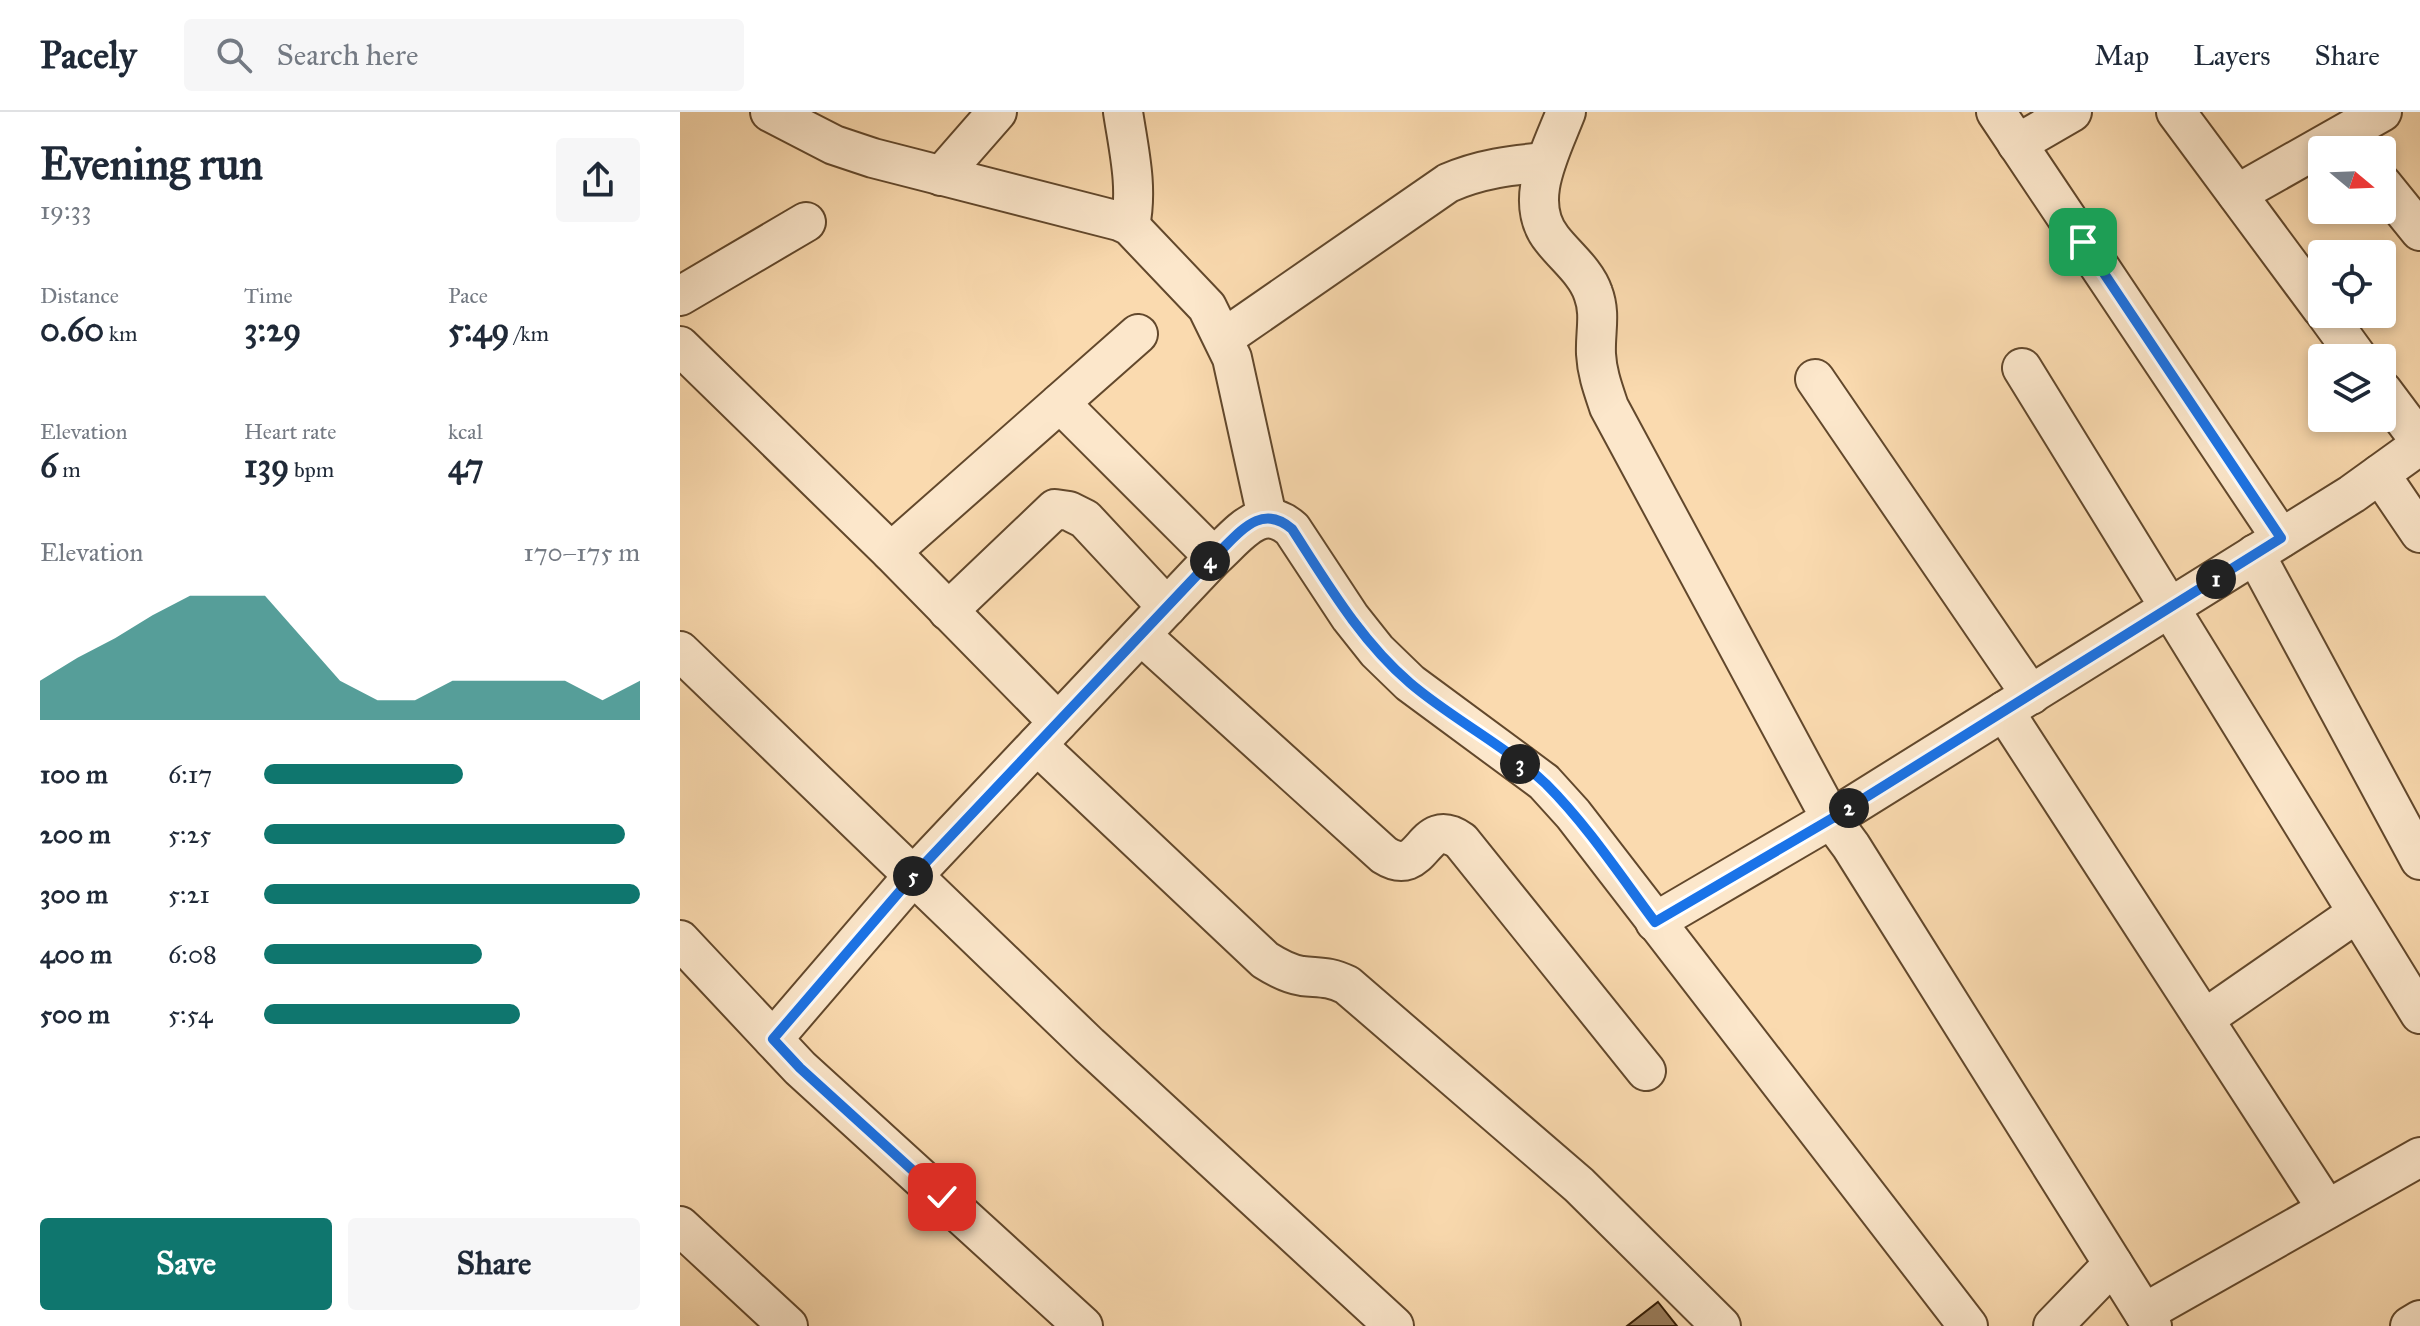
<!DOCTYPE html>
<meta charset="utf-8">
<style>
:root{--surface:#fff;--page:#f6f6f7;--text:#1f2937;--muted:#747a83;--line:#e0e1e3;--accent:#0f766e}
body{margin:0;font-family:"IM FELL Great Primer",serif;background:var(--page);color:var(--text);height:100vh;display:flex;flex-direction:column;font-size:30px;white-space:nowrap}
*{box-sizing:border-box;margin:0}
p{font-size:26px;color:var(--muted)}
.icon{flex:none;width:44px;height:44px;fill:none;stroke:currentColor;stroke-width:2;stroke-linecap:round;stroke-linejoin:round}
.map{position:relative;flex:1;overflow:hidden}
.sheet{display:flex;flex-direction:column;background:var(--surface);width:680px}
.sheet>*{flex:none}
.needle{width:52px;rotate:109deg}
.fabs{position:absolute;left:1628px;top:24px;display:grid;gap:16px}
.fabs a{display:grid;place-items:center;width:88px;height:88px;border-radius:8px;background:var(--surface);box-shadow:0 4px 12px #0003;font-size:40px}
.pin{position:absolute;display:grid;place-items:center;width:68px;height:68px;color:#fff;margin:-34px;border-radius:16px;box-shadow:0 4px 12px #0006}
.km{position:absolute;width:40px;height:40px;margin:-20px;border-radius:50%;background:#222;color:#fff;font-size:22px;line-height:40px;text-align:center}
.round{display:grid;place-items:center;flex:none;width:84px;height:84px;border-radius:8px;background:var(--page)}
.overview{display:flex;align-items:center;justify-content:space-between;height:136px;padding:0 40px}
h1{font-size:44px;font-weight:700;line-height:60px}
.figures{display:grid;grid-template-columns:repeat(3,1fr);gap:12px;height:136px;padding:8px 40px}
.figures div{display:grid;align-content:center}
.figures b{font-size:34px;font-weight:700}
.figures small{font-size:22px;font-weight:400}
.figures p{font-size:22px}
.chart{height:224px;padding:16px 40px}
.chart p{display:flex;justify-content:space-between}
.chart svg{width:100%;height:144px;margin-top:8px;fill:var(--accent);opacity:.7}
.button{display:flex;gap:16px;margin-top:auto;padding:16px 40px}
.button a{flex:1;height:92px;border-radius:8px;background:var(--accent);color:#fff;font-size:32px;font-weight:700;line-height:92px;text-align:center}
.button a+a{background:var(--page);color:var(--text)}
ul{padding:0 40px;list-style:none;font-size:26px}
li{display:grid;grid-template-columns:128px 96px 1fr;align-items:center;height:60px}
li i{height:20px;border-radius:10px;background:var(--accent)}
header{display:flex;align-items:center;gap:48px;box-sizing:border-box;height:112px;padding:0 40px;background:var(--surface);border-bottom:2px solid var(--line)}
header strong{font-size:38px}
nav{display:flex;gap:44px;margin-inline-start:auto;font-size:28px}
.search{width:560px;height:72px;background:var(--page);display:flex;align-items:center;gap:20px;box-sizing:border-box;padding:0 28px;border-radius:8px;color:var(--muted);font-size:30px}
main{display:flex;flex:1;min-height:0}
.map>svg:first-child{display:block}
.building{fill:#997c5b;stroke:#2f1700;stroke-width:2}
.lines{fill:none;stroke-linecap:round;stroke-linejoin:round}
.minor-casing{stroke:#62482c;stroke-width:42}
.minor{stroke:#fce7cb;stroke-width:38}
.route-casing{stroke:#fff;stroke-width:16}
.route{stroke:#1a73e8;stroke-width:10}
</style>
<header>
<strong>Pacely</strong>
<div class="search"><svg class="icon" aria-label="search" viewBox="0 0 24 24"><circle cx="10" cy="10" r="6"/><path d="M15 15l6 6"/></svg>Search here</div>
<nav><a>Map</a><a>Layers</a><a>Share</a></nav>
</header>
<main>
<section class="sheet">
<div class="overview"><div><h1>Evening run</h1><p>19:33</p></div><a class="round"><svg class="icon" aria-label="share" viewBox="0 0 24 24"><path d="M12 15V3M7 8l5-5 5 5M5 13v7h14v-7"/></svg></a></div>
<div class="figures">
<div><p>Distance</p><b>0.60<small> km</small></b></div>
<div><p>Time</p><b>3:29</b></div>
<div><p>Pace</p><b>5:49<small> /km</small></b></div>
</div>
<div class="figures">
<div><p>Elevation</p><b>6<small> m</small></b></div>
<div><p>Heart rate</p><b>139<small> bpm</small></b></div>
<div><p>kcal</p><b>47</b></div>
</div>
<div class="chart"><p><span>Elevation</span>170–175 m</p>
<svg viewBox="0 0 160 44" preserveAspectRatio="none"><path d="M0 44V32L10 25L20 19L30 12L40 6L50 6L60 6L70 19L80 32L90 38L100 38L110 32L120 32L130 32L140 32L150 38L160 32V44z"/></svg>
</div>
<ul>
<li><b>100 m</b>6:17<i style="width:53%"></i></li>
<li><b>200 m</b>5:25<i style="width:96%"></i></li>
<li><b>300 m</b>5:21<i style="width:100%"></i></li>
<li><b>400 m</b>6:08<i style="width:58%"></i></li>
<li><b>500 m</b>5:54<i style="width:68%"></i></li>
</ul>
<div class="button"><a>Save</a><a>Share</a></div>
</section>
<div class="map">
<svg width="1740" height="1214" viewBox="0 0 1740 1214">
<rect width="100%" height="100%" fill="#fadaaf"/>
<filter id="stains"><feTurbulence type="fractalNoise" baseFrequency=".0025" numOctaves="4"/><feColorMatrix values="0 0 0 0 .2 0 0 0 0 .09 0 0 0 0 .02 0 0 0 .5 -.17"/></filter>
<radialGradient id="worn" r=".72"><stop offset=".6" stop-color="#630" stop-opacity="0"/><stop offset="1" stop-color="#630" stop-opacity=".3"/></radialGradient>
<polygon class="building" points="978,1190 997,1214 947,1214"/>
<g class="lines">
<defs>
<g id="minor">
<polyline points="90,0 154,33 193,46 439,109 450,114 527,195 552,246 587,405"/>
<path d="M443,0c6,39 15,76 7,114"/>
<path d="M886,0c-15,39 -44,90 -14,127 13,17 34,33 41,54 8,21 2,39 3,61 1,19 7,35 13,53l222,412 -176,103"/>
<polyline points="1316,0 1601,426"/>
<polyline points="1496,0 1642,197"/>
<polyline points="1337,32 1392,0"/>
<polyline points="261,64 317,0"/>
<polyline points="1702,72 1740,119"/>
<polyline points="1557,82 1702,0"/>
<polyline points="0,184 126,110"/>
<polyline points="1646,202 1678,246"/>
<path d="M544,226l224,-155c32,-14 64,-18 98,-21"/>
<polyline points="0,234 211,440 378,610"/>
<polyline points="1342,256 1740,902"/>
<polyline points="1135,267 1351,583"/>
<polyline points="1702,278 1740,329"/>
<polyline points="380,291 534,445"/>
<polyline points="1700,362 1740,421"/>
<polyline points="211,440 458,222"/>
<polyline points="1575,442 1740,748"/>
<polyline points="268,499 375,397 389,399 405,407 487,495"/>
<path d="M461,523l243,220c41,26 37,-42 77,-14l185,230"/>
<polyline points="0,539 409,933 714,1214"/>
<polyline points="1324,599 1647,1097"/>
<path d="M357,633l228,215c11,7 23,14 37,16 19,2 26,0 45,9l232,200 142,141"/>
<polyline points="0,828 120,956 403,1214"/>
<polyline points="1524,907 1677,801"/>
<path d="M93,927l140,-163 301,-319c24,-21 46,-56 78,-28l58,88 27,34 33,32 134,99 29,32 395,512"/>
<polyline points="0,1114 108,1214"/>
<polyline points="1464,1201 1740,1045"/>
<polyline points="1373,1214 1433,1152"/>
<polyline points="1472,1214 1171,734 1151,707 1672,382 1740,333"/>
<polyline points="1730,1214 1740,1208"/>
</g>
</defs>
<use href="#minor" class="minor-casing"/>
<use href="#minor" class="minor"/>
</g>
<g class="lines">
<defs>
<path id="route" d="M262,1085l-142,-129 -27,-29 140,-163 301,-319c24,-22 46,-56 78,-28 35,54 68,111 118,154 42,36 95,62 136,101 41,41 74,91 109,138l176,-103 450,-281 -198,-296"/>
</defs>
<use href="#route" class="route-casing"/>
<use href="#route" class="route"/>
</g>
<rect width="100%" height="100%" filter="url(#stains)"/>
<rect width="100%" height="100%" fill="url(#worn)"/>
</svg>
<div class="fabs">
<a><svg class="needle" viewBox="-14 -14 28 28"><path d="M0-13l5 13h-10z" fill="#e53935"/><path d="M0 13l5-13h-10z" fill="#747a83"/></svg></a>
<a><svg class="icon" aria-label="locate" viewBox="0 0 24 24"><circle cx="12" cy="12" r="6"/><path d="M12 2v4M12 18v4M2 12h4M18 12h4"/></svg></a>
<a><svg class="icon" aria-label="layers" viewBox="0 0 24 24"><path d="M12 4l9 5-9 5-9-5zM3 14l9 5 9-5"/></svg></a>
</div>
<div class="pin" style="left:1403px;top:130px;background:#1e9e55"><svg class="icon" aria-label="arrive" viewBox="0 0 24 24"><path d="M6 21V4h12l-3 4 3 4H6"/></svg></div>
<div class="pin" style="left:262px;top:1085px;background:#d93025"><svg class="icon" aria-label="check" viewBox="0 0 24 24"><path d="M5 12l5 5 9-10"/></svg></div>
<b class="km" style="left:1536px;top:467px">1</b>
<b class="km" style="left:1169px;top:696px">2</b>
<b class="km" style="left:840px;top:652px">3</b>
<b class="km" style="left:530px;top:449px">4</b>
<b class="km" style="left:233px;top:764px">5</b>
</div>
</main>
